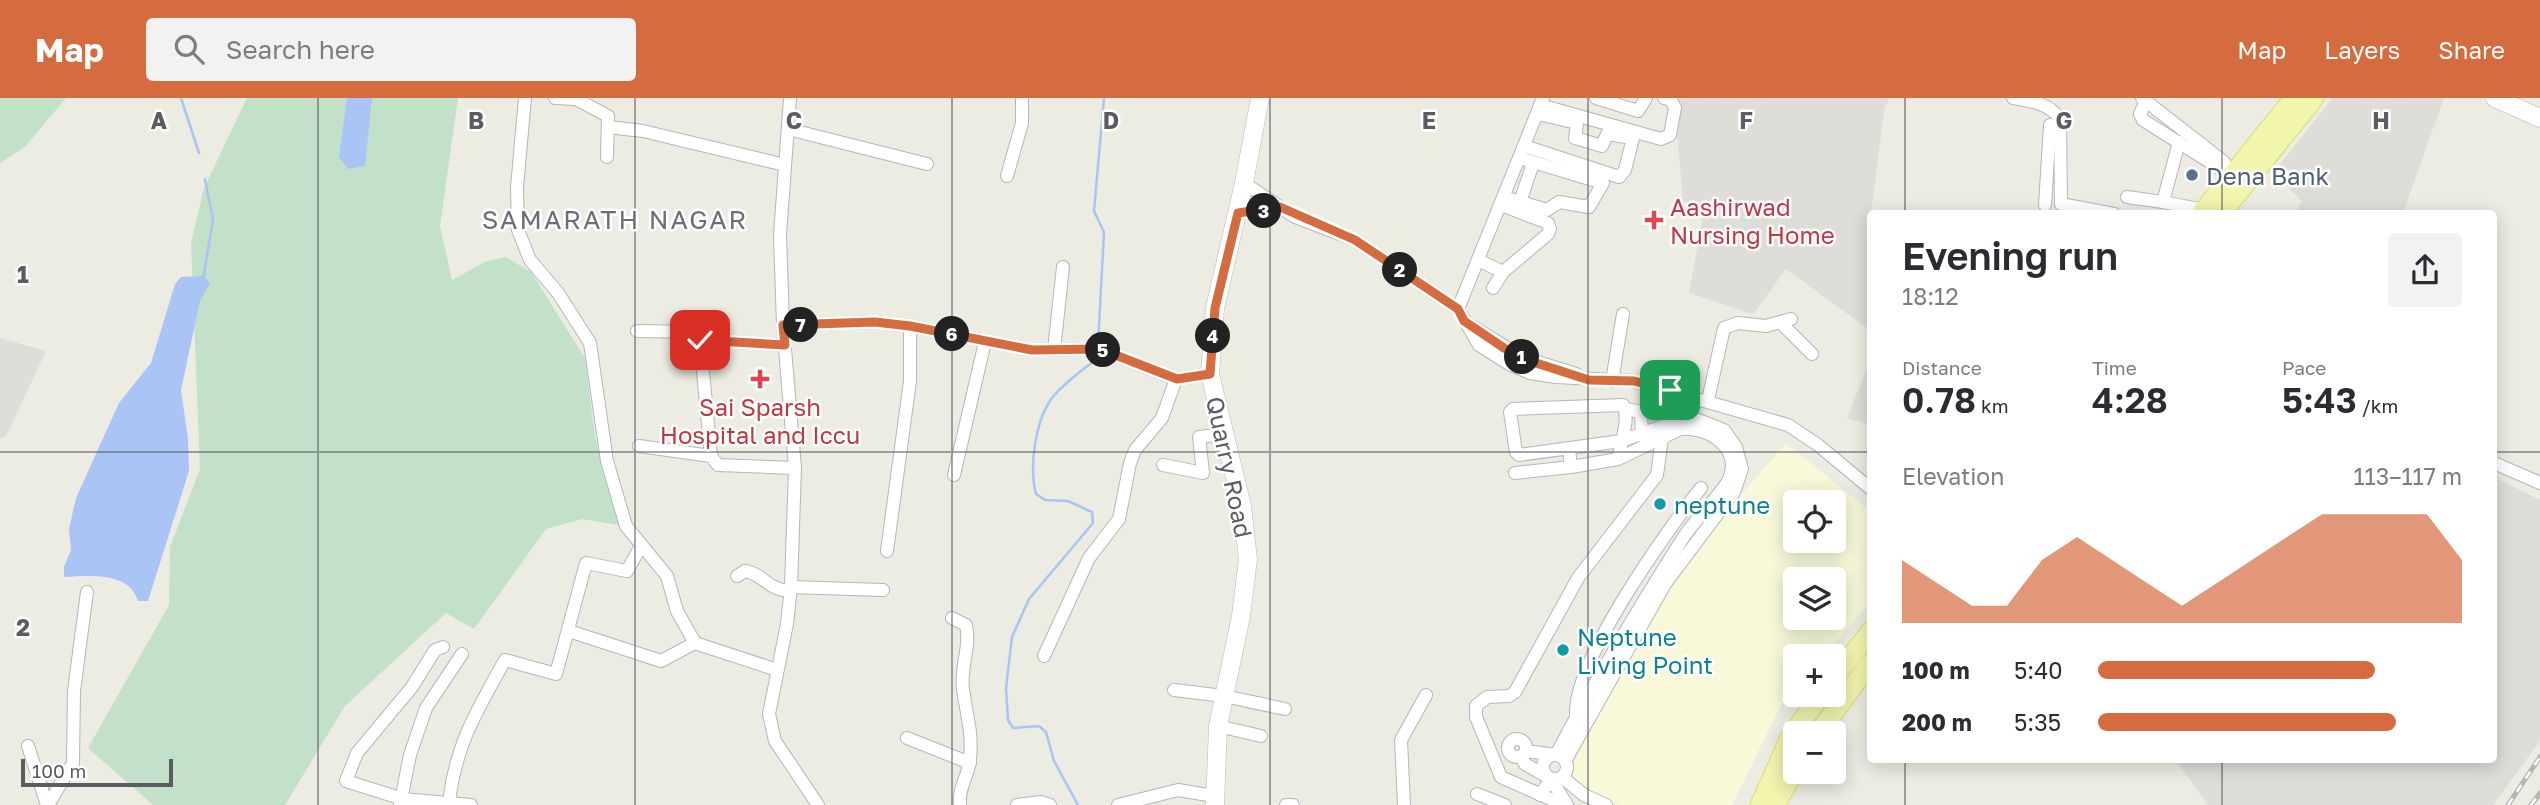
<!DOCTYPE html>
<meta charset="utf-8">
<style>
:root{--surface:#fff;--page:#f2f2f3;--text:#2b2b33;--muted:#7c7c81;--accent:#d56c3f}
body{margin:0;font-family:"Golos Text",sans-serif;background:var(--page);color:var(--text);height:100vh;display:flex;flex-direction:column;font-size:26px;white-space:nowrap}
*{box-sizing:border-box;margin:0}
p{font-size:23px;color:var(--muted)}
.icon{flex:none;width:38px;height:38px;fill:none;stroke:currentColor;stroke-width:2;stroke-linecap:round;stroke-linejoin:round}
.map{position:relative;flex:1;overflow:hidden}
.sheet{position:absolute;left:1867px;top:112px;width:630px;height:553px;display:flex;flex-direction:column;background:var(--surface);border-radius:7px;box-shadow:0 4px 18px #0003}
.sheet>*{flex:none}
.buttons{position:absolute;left:1783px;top:392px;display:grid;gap:14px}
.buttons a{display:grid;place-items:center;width:63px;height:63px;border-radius:7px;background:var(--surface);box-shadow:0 4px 18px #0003;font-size:35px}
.scale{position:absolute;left:21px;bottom:18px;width:152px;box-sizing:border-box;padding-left:7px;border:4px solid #5b5c62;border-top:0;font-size:19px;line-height:24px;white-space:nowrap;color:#5b5c62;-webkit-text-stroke:5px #fff;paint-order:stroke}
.pin{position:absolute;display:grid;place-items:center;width:60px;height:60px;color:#fff;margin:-30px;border-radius:14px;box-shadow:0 4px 10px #0006}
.km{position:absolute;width:35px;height:35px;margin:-18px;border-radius:50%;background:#222;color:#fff;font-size:19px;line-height:35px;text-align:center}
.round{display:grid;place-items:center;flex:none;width:74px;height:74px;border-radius:7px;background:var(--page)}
.summary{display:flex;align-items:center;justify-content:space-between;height:119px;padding:0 35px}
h1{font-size:38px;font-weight:600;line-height:52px}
.metrics{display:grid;grid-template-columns:repeat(3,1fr);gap:10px;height:119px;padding:7px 35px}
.metrics div{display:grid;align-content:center}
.metrics b{font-size:35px;font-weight:600}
.metrics small{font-size:19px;font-weight:400}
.metrics p{font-size:19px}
.chart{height:196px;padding:14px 35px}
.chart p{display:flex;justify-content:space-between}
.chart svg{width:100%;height:126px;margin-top:7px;fill:var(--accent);opacity:.7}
ul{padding:0 35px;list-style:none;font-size:23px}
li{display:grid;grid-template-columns:112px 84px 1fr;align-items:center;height:52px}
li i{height:18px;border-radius:9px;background:var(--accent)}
header{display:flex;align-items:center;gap:42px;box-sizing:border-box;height:98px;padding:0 35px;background:var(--accent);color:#fff}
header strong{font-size:33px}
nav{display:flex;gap:38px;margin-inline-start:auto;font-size:24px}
.search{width:490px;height:63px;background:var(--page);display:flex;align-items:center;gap:18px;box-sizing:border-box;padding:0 24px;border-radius:7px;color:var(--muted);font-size:26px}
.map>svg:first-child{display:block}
.commercial{fill:#f9f9da;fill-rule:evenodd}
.industrial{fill:#deddd7}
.green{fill:#c2e1c8}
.water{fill:#a9c4f5}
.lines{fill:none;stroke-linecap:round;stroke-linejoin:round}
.stream{stroke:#a9c4f5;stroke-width:2.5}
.street-casing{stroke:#b5b6bb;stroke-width:14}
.secondary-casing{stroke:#b8b9bf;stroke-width:19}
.primary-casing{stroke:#e1d967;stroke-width:21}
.street{stroke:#fff;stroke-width:12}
.secondary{stroke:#fff;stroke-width:18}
.primary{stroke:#f1f5ae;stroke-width:19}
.rail-casing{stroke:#b5b5b6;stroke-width:5}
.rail{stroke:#fff;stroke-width:2.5;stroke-dasharray:8;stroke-linecap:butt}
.route-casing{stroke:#fff;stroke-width:14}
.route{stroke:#d56c3f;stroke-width:9}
.grid{fill:none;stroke:#5b5c62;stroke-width:2;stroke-opacity:0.55}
.service-dot{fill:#5c6f8a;stroke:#fff;stroke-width:2.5}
.health-dot{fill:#e0444e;stroke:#fff;stroke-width:2.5}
.culture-dot{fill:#0f9aa8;stroke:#fff;stroke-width:2.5}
.labels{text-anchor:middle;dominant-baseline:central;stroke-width:5;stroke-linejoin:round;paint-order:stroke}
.service-label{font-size:24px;fill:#4e5e75;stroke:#fff;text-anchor:start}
.health-label{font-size:24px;fill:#be3a42;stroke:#fff;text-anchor:start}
.street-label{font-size:24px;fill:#5b5c62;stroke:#fff}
.culture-label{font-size:24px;fill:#0d838f;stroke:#fff;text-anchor:start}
.neighbourhood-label{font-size:26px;letter-spacing:2px;fill:#6c6e73;stroke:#fff}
.grid-label{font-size:23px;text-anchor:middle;font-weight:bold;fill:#5b5c62;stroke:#fff;stroke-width:5;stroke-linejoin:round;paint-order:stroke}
</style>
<header>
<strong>Map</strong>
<div class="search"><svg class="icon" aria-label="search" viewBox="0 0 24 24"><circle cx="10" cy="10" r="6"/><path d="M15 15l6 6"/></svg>Search here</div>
<nav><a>Map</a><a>Layers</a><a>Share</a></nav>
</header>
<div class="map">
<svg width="2540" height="707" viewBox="0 0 2540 707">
<rect width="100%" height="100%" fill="#ecece3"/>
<path class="commercial" d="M1786,345l85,69v90l-48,54h-27l-1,32 -13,15 -50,102h-114l-42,-19 -5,-19 106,-199zM1796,404h38v39h-38zM1796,481h38v39h-38z"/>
<g class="industrial">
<polygon points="1674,0 1889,0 1884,13 1871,116 1871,233 1786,171 1753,216 1689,195 1705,108 1683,103"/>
<polygon points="2333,0 2444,0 2403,115 2295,115 2302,103 2273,75"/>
<polygon points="0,240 46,253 6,338 0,341"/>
<polygon points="1871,260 1871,327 1847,320"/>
<polygon points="2494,379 2540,402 2540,643 2493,707 2208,707 2176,662 2494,662"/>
</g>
<g class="green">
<polygon points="0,0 66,0 25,49 0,65"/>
<polygon points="247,0 458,0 440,128 452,182 487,163 506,159 531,174 585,260 595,339 619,427 582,421 546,431 474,531 446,515 345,608 285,707 153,707 88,650 169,507 170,449 200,371 191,145 204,90"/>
</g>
<g class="water">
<polygon points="347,0 372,0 365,68 348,71 339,59"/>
<path d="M204,178l6,7 -10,18 -19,89 7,49 1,32 -41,130h-10c-9,-30 -49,-25 -74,-24v-10l7,-17 -2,-21 7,-31 43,-95 32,-40 24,-79 6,-7z"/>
</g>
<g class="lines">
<g class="stream">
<polyline points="181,0 199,55"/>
<polyline points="203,181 213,122 205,81"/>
<polyline points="1098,246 1104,134 1094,113 1104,0"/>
<path d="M1078,707l-24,-44 -8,-29 -7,-6 -26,2 -5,-8 -2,-32 6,-51 17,-38 64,-76 -1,-11 -24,-11 -23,-1 -9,-6c-7,-27 -1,-73 16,-96 12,-15 31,-29 46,-40v-4"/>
</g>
<defs>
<g id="street">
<polyline points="525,0 517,89 518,132 530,162 558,195 590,245 607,363 626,428 667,478 677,513 695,545 777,572"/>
<polyline points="555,0 576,1 608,18 607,59"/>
<polyline points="790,0 780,137 783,227 795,370 791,489 787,526 769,616 775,643 818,707"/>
<polyline points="1596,0 1638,13 1646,0"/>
<path d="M2013,0c18,3 36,5 47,21l1,85 53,10"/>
<polyline points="2142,0 2224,64"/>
<polyline points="2146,3 2140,16 2143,22 2232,78"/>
<polyline points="1540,7 1661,41 1670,37 1675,10 1671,2 1664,0"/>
<polyline points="608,29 643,33 785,67"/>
<polyline points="788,31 927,66"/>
<polyline points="1524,48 1619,79 1625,72 1633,40 1607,36 1602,48 1575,40 1577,25 1538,16"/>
<polyline points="1007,78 1022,25 1022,0"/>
<polyline points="1244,85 1295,119 1355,142 1458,211 1479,247 1509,266 1530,275 1556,279 1634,283 1788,327 1818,347 1871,391"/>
<polyline points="1504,99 1547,112 1559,104 1589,109 1603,85 1520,60"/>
<polyline points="2127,99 2163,104 2179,44"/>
<polyline points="1520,104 1533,65"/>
<polyline points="2163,104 2204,112"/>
<polyline points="2045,107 2050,27"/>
<polyline points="1238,115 1280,109"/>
<polyline points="1478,162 1503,174"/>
<polyline points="1493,190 1503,174 1548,136 1550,131 1548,125 1501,107"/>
<polyline points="1458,211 1543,0"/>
<polyline points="1780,224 1812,256"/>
<polyline points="1467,225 1522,259 1576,276"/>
<polyline points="783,227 875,224 910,228 1032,252 1100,251 1176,281 1210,276"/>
<polyline points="637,233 699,234 700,242 785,247"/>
<polyline points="700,242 711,358 718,367 795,370"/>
<polyline points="1054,252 1063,169"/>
<polyline points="1612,283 1623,216"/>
<polyline points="1708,302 1724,230 1738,225 1766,228 1791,221"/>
<polyline points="1626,311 1641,314 1642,338"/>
<polyline points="639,348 711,358"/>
<polyline points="2494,365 2540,385"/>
<polyline points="1163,367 1203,375 1199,339 1225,336"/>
<polyline points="1515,375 1571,369"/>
<polyline points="954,377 985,244"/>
<polyline points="887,453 910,283 910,228"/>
<path d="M737,478l8,-5c21,4 20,18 45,20"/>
<polyline points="791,489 883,492"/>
<path d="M952,520l14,7c5,22 -6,41 -3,64 3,23 10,45 7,69 -1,18 -12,29 -10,47"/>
<polyline points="569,533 661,563 695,545"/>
<polyline points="443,549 435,552 412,589 357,655 346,683 403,701 471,707"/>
<polyline points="1044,558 1089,460 1119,421 1130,365 1135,352 1162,320 1176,281"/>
<polyline points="1174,592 1224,598 1285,611"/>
<path d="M1576,617c-3,-53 90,-184 125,-227"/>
<polyline points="1218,628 1261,638"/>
<polyline points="907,640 970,665"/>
<circle cx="1517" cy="650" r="9"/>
<polyline points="28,648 47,707"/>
<path d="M1526,653l30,4c39,-75 82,-146 127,-217 10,-16 41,-47 46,-59 13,-32 -22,-53 -49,-50l-62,30 -47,8 -2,-18"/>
<circle cx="1555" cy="669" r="12"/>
<polyline points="1521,658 1525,666 1546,678"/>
<path d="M1565,663l100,-177 69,-92 8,-23 -6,-22 -12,-17 -28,-11 -16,1 -59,21 -102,14 -3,-3 -6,-40 3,-3 110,-4c7,13 -2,39 -5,54"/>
<polyline points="1562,679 1584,697 1606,707"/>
<polyline points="1477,696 1505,707"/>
<polyline points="1540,697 1551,681 1567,707"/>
<path d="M449,704c7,-59 28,-91 56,-142l51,14 30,-111 41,8 14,-25"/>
<polyline points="48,707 73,665 74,593 87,494"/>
<polyline points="400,707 410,657 426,610 462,556"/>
<polyline points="1017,707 1041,704 1050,707"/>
<polyline points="1118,707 1178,692 1214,698"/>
<polyline points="1286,707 1293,707"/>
<polyline points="1404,707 1401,642 1426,597"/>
<polyline points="1564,707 1501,679 1476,619 1476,608 1487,599 1509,598 1515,594 1578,480 1657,377 1663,333"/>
</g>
<g id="secondary">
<polyline points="2495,0 2540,20"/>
<polyline points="1215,707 1218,628 1241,518 1248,461 1242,408 1210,276 1215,210 1244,85 1260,0"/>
</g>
<g id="primary">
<polyline points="2201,116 2294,0"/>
<polyline points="2221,116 2314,0"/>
<polyline points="1834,580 1871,533"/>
<polyline points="1818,635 1871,564"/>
<polyline points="1760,707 1791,638 1821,597"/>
<polyline points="1775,707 1796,671"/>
</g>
</defs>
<use href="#street" class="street-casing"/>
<use href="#secondary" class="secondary-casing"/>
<use href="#primary" class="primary-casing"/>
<use href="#street" class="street"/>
<use href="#secondary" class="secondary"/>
<use href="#primary" class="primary"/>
<defs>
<g id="rail">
<polyline points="2508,707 2540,659"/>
<polyline points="2531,707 2540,695"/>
</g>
</defs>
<use href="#rail" class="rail-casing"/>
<use href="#rail" class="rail"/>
</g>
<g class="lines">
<defs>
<polyline id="route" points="700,242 785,247 783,227 875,224 910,228 1032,252 1100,251 1177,281 1210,276 1215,210 1238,115 1280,109 1355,142 1458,211 1464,223 1504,250 1536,265 1589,282 1634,283 1670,292"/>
</defs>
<use href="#route" class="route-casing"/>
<use href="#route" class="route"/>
</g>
<path class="grid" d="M318,0v707M635,0v707M952,0v707M1270,0v707M1588,0v707M1905,0v116M2222,0v116M0,354h1871M2494,354h46M1905,662v45M2222,662v45"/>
<circle class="service-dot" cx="2192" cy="77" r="7"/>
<g class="health-dot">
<path d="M1650.5 111.5h7v7h7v7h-7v7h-7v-7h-7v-7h7z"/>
<path d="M756.5 270.5h7v7h7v7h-7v7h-7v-7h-7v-7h7z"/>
</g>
<g class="culture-dot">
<circle cx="1660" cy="406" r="7"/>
<circle cx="1563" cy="552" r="7"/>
</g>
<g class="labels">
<g class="service-label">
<text x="2206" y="77">Dena Bank</text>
</g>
<g class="health-label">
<text x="1670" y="108">Aashirwad<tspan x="1670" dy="28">Nursing Home</tspan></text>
<text x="760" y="308" text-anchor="middle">Sai Sparsh<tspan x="760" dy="28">Hospital and Iccu</tspan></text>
</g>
<g class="street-label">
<text transform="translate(1230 369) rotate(78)">Quarry Road</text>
</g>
<g class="culture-label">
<text x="1674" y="406">neptune</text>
<text x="1577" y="538">Neptune<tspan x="1577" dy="28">Living Point</tspan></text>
</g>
<g class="neighbourhood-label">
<text x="615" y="121">SAMARATH NAGAR</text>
</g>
</g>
<g class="grid-label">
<text x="159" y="31">A</text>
<text x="476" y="31">B</text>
<text x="794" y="31">C</text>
<text x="1111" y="31">D</text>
<text x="1429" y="31">E</text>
<text x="1746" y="31">F</text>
<text x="2064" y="31">G</text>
<text x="2381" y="31">H</text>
<text x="23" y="185">1</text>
<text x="23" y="538">2</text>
</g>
</svg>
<div class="buttons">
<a><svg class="icon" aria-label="locate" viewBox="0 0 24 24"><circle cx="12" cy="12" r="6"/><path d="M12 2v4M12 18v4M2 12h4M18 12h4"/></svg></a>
<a><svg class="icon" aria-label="layers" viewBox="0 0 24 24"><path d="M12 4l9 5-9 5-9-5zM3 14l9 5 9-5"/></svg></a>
<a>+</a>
<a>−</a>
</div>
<div class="scale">100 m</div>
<div class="pin" style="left:1670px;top:292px;background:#1e9e55"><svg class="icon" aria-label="arrive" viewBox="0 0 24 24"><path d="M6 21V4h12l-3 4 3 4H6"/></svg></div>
<div class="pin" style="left:700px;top:242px;background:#d93025"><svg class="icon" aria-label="check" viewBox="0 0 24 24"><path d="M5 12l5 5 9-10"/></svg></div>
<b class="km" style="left:1522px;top:259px">1</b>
<b class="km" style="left:1400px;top:172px">2</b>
<b class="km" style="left:1264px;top:113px">3</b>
<b class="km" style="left:1213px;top:238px">4</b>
<b class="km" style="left:1103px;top:252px">5</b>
<b class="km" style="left:952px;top:236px">6</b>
<b class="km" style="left:801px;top:227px">7</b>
<section class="sheet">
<div class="summary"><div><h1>Evening run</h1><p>18:12</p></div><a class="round"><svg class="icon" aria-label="share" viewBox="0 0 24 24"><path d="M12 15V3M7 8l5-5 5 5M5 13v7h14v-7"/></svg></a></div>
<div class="metrics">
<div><p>Distance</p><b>0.78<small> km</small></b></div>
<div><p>Time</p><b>4:28</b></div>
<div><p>Pace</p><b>5:43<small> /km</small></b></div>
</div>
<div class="chart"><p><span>Elevation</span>113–117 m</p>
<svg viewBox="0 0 160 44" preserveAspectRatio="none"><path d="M0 44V22L10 30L20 38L30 38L40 22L50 14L60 22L70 30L80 38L90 30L100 22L110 14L120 6L130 6L140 6L150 6L160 22V44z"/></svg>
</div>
<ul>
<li><b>100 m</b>5:40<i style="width:76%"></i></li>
<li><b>200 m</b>5:35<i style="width:82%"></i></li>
</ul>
</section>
</div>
